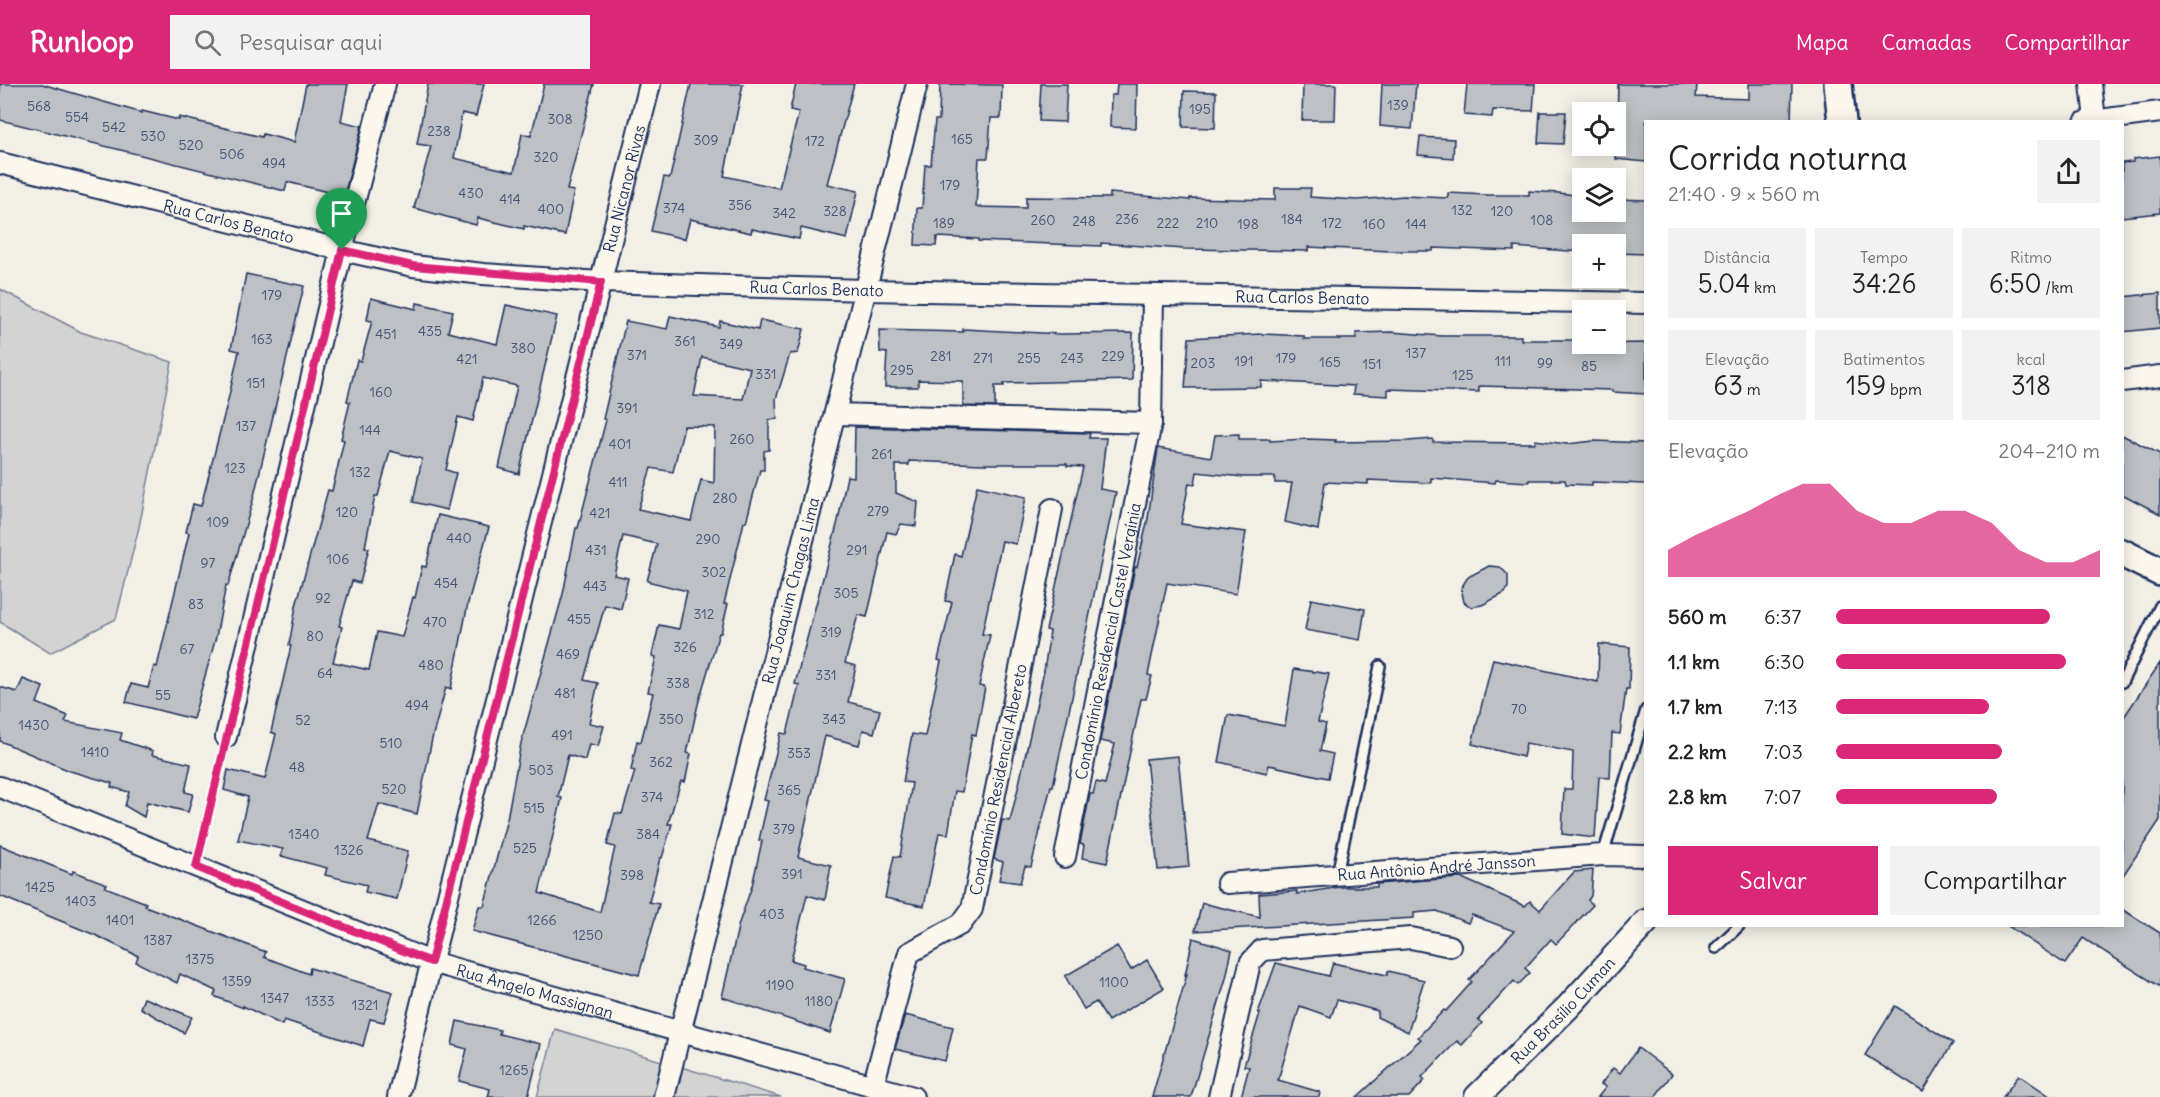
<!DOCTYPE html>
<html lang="pt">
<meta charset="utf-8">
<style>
:root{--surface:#fff;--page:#f2f2f2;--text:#222;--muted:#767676;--accent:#db2777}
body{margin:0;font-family:Delius,sans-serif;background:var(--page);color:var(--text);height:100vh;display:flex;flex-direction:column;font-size:22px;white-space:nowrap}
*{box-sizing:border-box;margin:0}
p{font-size:20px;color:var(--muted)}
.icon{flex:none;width:33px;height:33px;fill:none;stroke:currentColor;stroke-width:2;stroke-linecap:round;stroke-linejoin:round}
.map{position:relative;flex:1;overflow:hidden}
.panel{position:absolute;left:1644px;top:36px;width:480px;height:807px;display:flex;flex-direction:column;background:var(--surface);border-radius:0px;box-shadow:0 3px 15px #0003}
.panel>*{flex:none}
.controls{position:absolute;left:1572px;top:18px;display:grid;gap:12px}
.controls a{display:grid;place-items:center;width:54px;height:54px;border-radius:0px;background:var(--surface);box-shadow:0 3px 15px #0003;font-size:30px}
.pin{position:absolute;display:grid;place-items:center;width:51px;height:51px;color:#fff;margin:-62px -26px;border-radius:50% 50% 50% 0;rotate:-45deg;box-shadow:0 0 6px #0007}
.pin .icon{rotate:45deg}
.round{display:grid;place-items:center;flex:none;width:63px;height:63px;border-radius:0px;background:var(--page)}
.headline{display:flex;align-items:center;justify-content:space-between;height:102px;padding:0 24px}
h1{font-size:33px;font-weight:600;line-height:45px}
.stats{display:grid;grid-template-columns:repeat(3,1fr);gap:9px;height:102px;padding:6px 24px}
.stats div{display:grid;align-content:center;border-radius:0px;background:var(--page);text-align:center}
.stats b{font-size:26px;font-weight:600}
.stats small{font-size:16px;font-weight:400}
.stats p{font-size:16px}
.chart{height:168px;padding:12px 24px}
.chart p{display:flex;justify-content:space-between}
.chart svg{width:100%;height:108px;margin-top:6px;fill:var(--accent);opacity:.7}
.action{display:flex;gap:12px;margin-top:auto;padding:12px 24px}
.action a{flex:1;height:69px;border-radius:0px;background:var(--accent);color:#fff;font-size:24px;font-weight:600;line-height:69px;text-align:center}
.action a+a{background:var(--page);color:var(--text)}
ul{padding:0 24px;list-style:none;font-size:20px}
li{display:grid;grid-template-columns:96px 72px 1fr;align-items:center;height:45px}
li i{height:15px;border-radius:8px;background:var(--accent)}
header{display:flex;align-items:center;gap:36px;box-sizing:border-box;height:84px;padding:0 30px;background:var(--accent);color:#fff}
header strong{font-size:28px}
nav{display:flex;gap:33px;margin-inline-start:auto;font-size:21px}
.search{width:420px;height:54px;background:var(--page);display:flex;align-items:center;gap:15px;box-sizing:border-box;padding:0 21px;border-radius:0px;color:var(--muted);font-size:22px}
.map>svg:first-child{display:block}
.green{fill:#d2d3d2;stroke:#768198;stroke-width:1.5}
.building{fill:#bdc0c4;stroke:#1b2f5e;stroke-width:1.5;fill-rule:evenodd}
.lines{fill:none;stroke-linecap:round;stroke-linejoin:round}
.service-casing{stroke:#1b2f5e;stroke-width:14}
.minor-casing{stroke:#1b2f5e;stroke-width:24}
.tertiary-casing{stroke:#1b2f5e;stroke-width:28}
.secondary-casing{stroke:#1b2f5e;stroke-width:32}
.path{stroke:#1b2f5e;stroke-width:4;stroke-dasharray:1.5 4.5;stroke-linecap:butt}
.service{stroke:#fbf7ec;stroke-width:9}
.minor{stroke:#fbf7ec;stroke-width:20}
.tertiary{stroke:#fbf7ec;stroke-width:24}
.secondary{stroke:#fbf7ec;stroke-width:27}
.route-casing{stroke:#fff;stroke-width:12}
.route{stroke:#db2777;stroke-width:8}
.labels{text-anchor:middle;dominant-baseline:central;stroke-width:4.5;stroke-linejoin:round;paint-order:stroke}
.number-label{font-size:14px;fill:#445378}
.street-label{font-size:16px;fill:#1b2f5e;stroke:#fbf7ec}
</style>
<header>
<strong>Runloop</strong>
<div class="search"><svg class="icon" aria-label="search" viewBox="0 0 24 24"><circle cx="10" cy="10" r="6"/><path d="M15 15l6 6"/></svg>Pesquisar aqui</div>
<nav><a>Mapa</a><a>Camadas</a><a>Compartilhar</a></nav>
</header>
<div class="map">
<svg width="2160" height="1013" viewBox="0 0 2160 1013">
<rect width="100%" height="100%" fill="#f2efe6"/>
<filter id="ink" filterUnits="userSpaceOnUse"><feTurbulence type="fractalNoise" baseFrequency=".0167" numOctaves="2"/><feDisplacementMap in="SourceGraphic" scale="12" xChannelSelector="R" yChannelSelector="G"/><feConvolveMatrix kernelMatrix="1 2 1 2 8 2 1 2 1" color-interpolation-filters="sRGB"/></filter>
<g filter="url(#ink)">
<g class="green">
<polygon points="0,205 81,248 172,278 139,443 116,535 50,569 0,538"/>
<polygon points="555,945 781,1013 537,1013"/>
</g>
<g class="building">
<polygon points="0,0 42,0 142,29 142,27 179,36 179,33 262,53 263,50 294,58 306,0 348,0 341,37 362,42 344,112 287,98 285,107 0,36"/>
<polygon points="428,0 484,0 476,32 462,29 454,74 514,88 522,50 531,52 544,0 594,0 567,106 574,107 565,151 524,142 524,145 478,134 476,141 414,124 431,62 417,60"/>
<polygon points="691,0 743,0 724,92 779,104 799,28 790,26 796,0 854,0 827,100 858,107 847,155 801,144 799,155 752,145 751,149 690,135 685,155 651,147 664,93 670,94"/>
<polygon points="940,0 1002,1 1001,34 991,34 988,74 979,74 976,123 1026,124 1026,113 1110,114 1110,109 1190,116 1190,114 1275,116 1275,104 1311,104 1310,113 1357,116 1404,112 1448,114 1448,109 1488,111 1529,111 1529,107 1559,109 1582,112 1582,128 1616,128 1616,115 1646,116 1646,170 1616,169 1616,160 1582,160 1582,168 1514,163 1514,167 1433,164 1433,167 1391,167 1308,163 1308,167 1184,165 1101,159 1101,162 978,157 978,155 937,153 936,162 915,161 917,124 922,124 925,81 931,81 935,36 939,36"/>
<polygon points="1041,0 1067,0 1065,38 1039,37"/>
<polygon points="1117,0 1137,0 1136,44 1110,43 1111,11 1116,11"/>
<polygon points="1303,0 1336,0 1335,36 1302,36"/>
<polygon points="1382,0 1416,0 1412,45 1380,42"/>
<polygon points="1467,0 1535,0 1533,27 1493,26 1492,33 1464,31"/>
<polygon points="1618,0 1697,0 1696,13 1749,15 1749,0 1792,0 1791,38 1646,38 1646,78 1616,75"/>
<polygon points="1184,7 1216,8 1215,44 1183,43"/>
<polygon points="1540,28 1566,28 1563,60 1538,59"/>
<polygon points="1420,53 1454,55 1453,74 1418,71"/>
<polygon points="2160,72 2160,129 2122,133 2122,79 2133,78 2133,75"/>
<polygon points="246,190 304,202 253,416 228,502 226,501 216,553 193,635 126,618 131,600 148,604 154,582 157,583 189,449 186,448 193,420 201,422 229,312 239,267 231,265"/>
<polygon points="2160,209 2160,244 2122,248 2122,213"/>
<polygon points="371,214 416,225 417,219 453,227 448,248 497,260 506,221 557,232 519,390 499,384 517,302 483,294 473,337 458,333 446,386 456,389 447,426 413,418 422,375 390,367 378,412 375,412 365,463 369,464 360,499 352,497 339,542 342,543 333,578 369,586 377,548 402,553 413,513 415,514 422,482 426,483 438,431 489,443 468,519 451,605 446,603 432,655 417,730 379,720 368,757 408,767 397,815 365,808 367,801 325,791 327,784 281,772 283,765 238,756 248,713 224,706 228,686 265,695 276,650 271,648 291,562 289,561 296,522 328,406 332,407 344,356 341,355 350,318 347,317 357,276 361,277 372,237 367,236"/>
<path d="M670,232l49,11 1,-6 38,9 2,-10 44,9 -6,24 -8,1 -14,45 1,20 -8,1v30l-5,1v19h-4l-14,52h-2l-20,82h4l-7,29h-2l-21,71 -11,49 4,1 -6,28 -4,-1 -13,43h4l-10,34h-2l-11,44 10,2 -20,71 -167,-44 7,-25h5l23,-87 14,-76 42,-149 13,-66h2l28,-108 -3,-1 23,-98 41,8zM702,273l48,11 -7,31 -49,-3zM684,342l31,1 -1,56 -13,-3 -10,41 -53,-12 13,-41 22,4zM623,452l34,8 -10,37 40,10 -8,38 -20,-4 -7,31 4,1 -8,35 5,1 -12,49 -4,-1 -6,29 4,1 -13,43 -7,-1 -8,32 8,2 -15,65 -61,-19 23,-95 -4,-1 10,-42 17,5 4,-16 9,2 6,-20 -15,-3 9,-40 -14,-3 21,-75 16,4 7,-31 -14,-3z"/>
<polygon points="963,245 1060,250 1133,249 1132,296 1004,299 1004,302 995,302 995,323 963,322 963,297 918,296 918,303 885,303 887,269 880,268 879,246 963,248"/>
<polygon points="1391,248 1442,252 1521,252 1521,256 1582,256 1582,260 1646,259 1646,310 1612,308 1612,306 1479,302 1479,308 1388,305 1388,312 1353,310 1354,302 1261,297 1261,303 1185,304 1189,254 1261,250 1304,252 1304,255 1356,255 1356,249"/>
<polygon points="855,343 1090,349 1089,354 1106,354 1100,405 1116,408 1053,702 1051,702 1031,783 1025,782 1020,799 999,796 1003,778 994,775 1002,736 1010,737 1019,700 1044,587 1050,547 1046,546 1083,383 1067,382 1067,380 982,380 909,377 909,381 896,381 896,409 918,418 916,442 901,440 896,450 887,448 867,533 858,531 845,579 856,582 848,618 880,626 874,649 863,646 859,661 825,652 798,773 831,781 825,816 807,811 791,876 804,880 803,883 845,895 830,949 722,913 739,839 752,802 762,757 759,756 768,717 764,716 781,649 787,650 799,601 795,600 838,437 847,392 854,393"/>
<polygon points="1239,350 1239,355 1270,355 1270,357 1307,355 1336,356 1335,358 1408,357 1433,355 1433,358 1535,359 1535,356 1567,360 1594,357 1646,359 1646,400 1592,398 1592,401 1566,400 1565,396 1529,396 1529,398 1496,396 1495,399 1431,394 1431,399 1368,396 1368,400 1325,398 1318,446 1285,438 1292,399 1275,399 1275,393 1243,393 1197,388 1195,400 1189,399 1181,440 1246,448 1236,510 1167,499 1148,591 1152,592 1146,615 1141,615 1107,779 1082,774 1084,761 1080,760 1090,710 1093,710 1096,698 1105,700 1115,660 1100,657 1135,483 1137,483 1148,434 1158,364 1211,373 1215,351"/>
<polygon points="2122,351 2160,370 2160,430 2122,410"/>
<polygon points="977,402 1026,413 1016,460 1002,457 982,550 990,551 979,602 985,603 976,651 972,650 962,708 955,707 948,750 939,749 924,822 885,814 894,772 900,773 912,699 903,698 912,650 925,652 941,577 938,576 952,518 945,517 955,470 961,472"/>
<polygon points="1489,482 1500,483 1508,491 1508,503 1505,509 1482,521 1471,523 1464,518 1461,504 1468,493"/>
<polygon points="1311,515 1365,525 1360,556 1305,546"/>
<polygon points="1599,560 1630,563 1629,605 1626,605 1620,650 1612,649 1610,694 1599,693 1595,754 1562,750 1564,705 1572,705 1573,668 1526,659 1523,673 1472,660 1493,575 1598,598"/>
<polygon points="2160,579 2160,736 2122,793 2122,636"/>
<polygon points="1294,585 1329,590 1318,638 1326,640 1320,667 1333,670 1328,694 1269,681 1267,689 1219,678 1228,631 1285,642"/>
<polygon points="23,595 43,603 37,619 68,632 65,638 122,649 120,656 153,667 152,671 191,680 185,708 193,710 188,728 147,718 144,733 125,722 129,708 111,703 112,699 70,687 0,657 0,603 17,608"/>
<polygon points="1178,672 1189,783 1158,786 1146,675"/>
<polygon points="0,761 72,790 73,787 107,800 105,803 146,819 145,822 266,868 264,873 309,890 310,884 393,908 384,938 370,935 363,962 284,936 282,941 243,922 243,924 214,912 216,907 180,890 177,899 136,878 138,872 95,851 0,812"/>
<polygon points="1593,786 1591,812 1588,816 1593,821 1556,860 1551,855 1525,884 1530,889 1518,901 1514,897 1478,936 1482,939 1462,961 1457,957 1422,993 1425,996 1409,1013 1357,1013 1421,955 1418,953 1444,926 1446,927 1472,898 1469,896 1514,847 1472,831 1468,839 1437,827 1414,829 1414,834 1195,847 1202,819 1260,833 1259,810 1297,807 1297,810 1340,803 1377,803 1377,800 1426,796 1462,794 1525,822 1530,817 1540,826 1574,788"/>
<polygon points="2122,825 2160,849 2160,903 2083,854 2065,880 2008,842 2122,842"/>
<polygon points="1193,854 1232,866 1226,894 1191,1013 1152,1013 1187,890 1185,891"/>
<polygon points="1117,862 1131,886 1147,876 1164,904 1108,937 1096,918 1084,925 1065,892"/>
<polygon points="1276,879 1329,892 1333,879 1387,891 1388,887 1424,896 1408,948 1377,933 1378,927 1337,916 1331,933 1300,922 1278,996 1320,1008 1319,1013 1241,1013 1249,983 1244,982 1260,929 1258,929"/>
<polygon points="144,914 192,933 184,949 140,924"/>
<polygon points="1895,922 1953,959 1923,1008 1865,971"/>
<polygon points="905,931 953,943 945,977 895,965"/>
<polygon points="457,937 500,946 499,950 541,960 528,1013 488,1013 490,1005 459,997 467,965 452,961"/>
<polygon points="1638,964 1672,990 1655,1013 1598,1013 1606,1003 1601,1000 1613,984 1620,989"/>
<polygon points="2019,991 2051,1013 2003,1013"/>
</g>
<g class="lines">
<defs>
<g id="service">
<polyline points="2122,598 2160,522"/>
<polyline points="1603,771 1646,626"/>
<polyline points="1337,791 1380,582"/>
<polyline points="1716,864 1739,842"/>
</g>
<g id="minor">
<polyline points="2091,0 2095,36"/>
<polyline points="2085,38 2160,28"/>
<path id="s1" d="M0,79l342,87 71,16 70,8 118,8 264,8 781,13"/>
<polyline points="2122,297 2160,292"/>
<polyline points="835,330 1151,339"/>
<polyline points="226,653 342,166 385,0"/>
<path id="s2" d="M0,703l431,175 482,135"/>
<path id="s3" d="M1065,773l86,-434 2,-127"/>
<path id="s4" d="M1227,799l376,-28 43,1"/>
<path id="s5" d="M873,1002l36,-133 52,-29 11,-15 80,-400"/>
<path id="s6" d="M398,1013l252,-1013"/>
<path id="s7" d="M664,1013l253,-1013"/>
<polyline points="1219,1013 1250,879 1262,866 1411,854 1450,862"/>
</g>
<g id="tertiary">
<path id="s8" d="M1477,1013l91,-90 78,-85"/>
</g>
<g id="secondary">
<polyline points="1838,0 1842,38"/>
<polyline points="2122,469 2160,488"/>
</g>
</defs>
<use href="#service" class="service-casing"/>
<use href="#minor" class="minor-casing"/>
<use href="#tertiary" class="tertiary-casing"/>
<use href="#secondary" class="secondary-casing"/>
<polyline class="path" points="201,763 221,671"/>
<use href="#service" class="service"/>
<use href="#minor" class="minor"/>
<use href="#tertiary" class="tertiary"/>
<use href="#secondary" class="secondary"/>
</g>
</g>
<g class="lines" filter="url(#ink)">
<defs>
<polygon id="route" points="342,166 413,182 601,198 431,878 196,783"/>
</defs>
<use href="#route" class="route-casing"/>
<use href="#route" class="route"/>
</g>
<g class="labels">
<g class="number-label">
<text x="1398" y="21">139</text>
<text x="39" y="22">568</text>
<text x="1200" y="25">195</text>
<text x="77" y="33">554</text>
<text x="560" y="35">308</text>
<text x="114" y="43">542</text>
<text x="439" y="47">238</text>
<text x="153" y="52">530</text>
<text x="962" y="55">165</text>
<text x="706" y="56">309</text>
<text x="815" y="57">172</text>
<text x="191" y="61">520</text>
<text x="232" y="70">506</text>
<text x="546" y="73">320</text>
<text x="274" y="79">494</text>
<text x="950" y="101">179</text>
<text x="471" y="109">430</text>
<text x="510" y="115">414</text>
<text x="740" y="121">356</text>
<text x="674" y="124">374</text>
<text x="551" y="125">400</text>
<text x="1462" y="126">132</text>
<text x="835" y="127">328</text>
<text x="1502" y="127">120</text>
<text x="784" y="129">342</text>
<text x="1127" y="135">236</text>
<text x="1292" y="135">184</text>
<text x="1043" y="136">260</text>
<text x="1542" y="136">108</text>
<text x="1084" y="137">248</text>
<text x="944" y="139">189</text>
<text x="1168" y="139">222</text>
<text x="1207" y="139">210</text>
<text x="1332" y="139">172</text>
<text x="1248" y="140">198</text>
<text x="1374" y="140">160</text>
<text x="1416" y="140">144</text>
<text x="272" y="211">179</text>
<text x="430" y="247">435</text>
<text x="386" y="250">451</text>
<text x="262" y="255">163</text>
<text x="685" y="257">361</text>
<text x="731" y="260">349</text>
<text x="523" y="264">380</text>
<text x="1416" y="269">137</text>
<text x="637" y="271">371</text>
<text x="941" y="272">281</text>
<text x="1113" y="272">229</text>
<text x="983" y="274">271</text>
<text x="1029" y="274">255</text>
<text x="1072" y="274">243</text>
<text x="1286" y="274">179</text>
<text x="467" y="275">421</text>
<text x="1244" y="277">191</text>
<text x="1503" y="277">111</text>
<text x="1330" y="278">165</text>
<text x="1203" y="279">203</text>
<text x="1545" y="279">99</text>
<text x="1372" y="280">151</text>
<text x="1589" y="282">85</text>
<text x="902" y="286">295</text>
<text x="766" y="290">331</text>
<text x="1463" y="291">125</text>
<text x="256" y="299">151</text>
<text x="381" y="308">160</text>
<text x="627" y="324">391</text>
<text x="246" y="342">137</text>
<text x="370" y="346">144</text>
<text x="742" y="355">260</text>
<text x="620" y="360">401</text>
<text x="882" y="370">261</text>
<text x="235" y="384">123</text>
<text x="360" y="388">132</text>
<text x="618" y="398">411</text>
<text x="725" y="414">280</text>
<text x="878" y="427">279</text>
<text x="347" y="428">120</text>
<text x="600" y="429">421</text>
<text x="218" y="438">109</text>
<text x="459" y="454">440</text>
<text x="708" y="455">290</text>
<text x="596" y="466">431</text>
<text x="857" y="466">291</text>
<text x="338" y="475">106</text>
<text x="208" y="479">97</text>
<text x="714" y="488">302</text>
<text x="446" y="499">454</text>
<text x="595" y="502">443</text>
<text x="846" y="509">305</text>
<text x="323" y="514">92</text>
<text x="196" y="520">83</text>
<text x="704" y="530">312</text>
<text x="579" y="535">455</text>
<text x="435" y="538">470</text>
<text x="831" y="548">319</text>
<text x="315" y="552">80</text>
<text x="685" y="563">326</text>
<text x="187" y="565">67</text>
<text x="568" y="570">469</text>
<text x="431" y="581">480</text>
<text x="325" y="589">64</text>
<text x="826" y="591">331</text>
<text x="678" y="599">338</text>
<text x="565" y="609">481</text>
<text x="163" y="611">55</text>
<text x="417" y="621">494</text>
<text x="1519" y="625">70</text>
<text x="671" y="635">350</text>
<text x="834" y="635">343</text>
<text x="303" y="636">52</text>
<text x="34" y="641">1430</text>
<text x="562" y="651">491</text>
<text x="391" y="659">510</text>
<text x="95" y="668">1410</text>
<text x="799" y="669">353</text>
<text x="661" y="678">362</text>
<text x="297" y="683">48</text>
<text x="541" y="686">503</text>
<text x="394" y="705">520</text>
<text x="789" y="706">365</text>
<text x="652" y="713">374</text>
<text x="534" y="724">515</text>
<text x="784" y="745">379</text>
<text x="304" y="750">1340</text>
<text x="648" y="750">384</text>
<text x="525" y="764">525</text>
<text x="349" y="766">1326</text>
<text x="792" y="790">391</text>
<text x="632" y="791">398</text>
<text x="40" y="803">1425</text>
<text x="81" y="817">1403</text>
<text x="772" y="830">403</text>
<text x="120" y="836">1401</text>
<text x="542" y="836">1266</text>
<text x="588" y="851">1250</text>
<text x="158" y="856">1387</text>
<text x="200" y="875">1375</text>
<text x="237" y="897">1359</text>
<text x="1114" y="898">1100</text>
<text x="780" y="901">1190</text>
<text x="275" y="914">1347</text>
<text x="320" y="917">1333</text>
<text x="819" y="917">1180</text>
<text x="365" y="921">1321</text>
<text x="514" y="986">1265</text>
</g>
<g class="street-label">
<text stroke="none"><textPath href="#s6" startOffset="936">Rua Nicanor Rivas</textPath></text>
<text stroke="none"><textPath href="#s1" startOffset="236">Rua Carlos Benato</textPath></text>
<text stroke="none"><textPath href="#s1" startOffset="830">Rua Carlos Benato</textPath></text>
<text stroke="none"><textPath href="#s1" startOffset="1316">Rua Carlos Benato</textPath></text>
<text stroke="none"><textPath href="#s7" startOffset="522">Rua Joaquim Chagas Lima</textPath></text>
<text stroke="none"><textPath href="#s3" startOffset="220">Condomínio Residencial Castel Vergínia</textPath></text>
<text stroke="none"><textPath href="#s5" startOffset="348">Condomínio Residencial Albereto</textPath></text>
<text stroke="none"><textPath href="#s4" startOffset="210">Rua Antônio André Jansson</textPath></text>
<text stroke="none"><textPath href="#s2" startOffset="573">Rua Ângelo Massignan</textPath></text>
<text stroke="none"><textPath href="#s8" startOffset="122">Rua Brasílio Cuman</textPath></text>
</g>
</g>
</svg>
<div class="controls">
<a><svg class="icon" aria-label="locate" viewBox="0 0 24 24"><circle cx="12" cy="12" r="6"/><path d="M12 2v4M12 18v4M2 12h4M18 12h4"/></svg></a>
<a><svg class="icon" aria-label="layers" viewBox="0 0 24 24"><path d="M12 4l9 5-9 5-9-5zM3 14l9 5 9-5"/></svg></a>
<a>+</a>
<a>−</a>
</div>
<div class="pin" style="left:342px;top:166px;background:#1e9e55"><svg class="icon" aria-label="arrive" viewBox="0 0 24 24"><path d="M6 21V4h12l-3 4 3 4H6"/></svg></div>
<section class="panel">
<div class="headline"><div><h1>Corrida noturna</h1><p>21:40 · 9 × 560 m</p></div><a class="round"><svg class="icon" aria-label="share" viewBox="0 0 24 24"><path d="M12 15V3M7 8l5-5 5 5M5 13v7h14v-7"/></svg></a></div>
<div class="stats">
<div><p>Distância</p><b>5.04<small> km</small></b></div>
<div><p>Tempo</p><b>34:26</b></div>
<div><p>Ritmo</p><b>6:50<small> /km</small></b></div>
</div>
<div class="stats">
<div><p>Elevação</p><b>63<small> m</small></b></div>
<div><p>Batimentos</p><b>159<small> bpm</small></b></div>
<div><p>kcal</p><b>318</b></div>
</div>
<div class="chart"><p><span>Elevação</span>204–210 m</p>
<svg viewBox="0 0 160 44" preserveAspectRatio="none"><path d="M0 44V33L10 27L20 22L30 17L40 11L50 6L60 6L70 17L80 22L90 22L100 17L110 17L120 22L130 33L140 38L150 38L160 33V44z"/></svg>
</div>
<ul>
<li><b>560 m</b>6:37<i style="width:81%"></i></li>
<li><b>1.1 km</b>6:30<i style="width:87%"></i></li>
<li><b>1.7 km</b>7:13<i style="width:58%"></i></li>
<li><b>2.2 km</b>7:03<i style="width:63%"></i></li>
<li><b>2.8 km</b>7:07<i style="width:61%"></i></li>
</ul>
<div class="action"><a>Salvar</a><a>Compartilhar</a></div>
</section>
</div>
